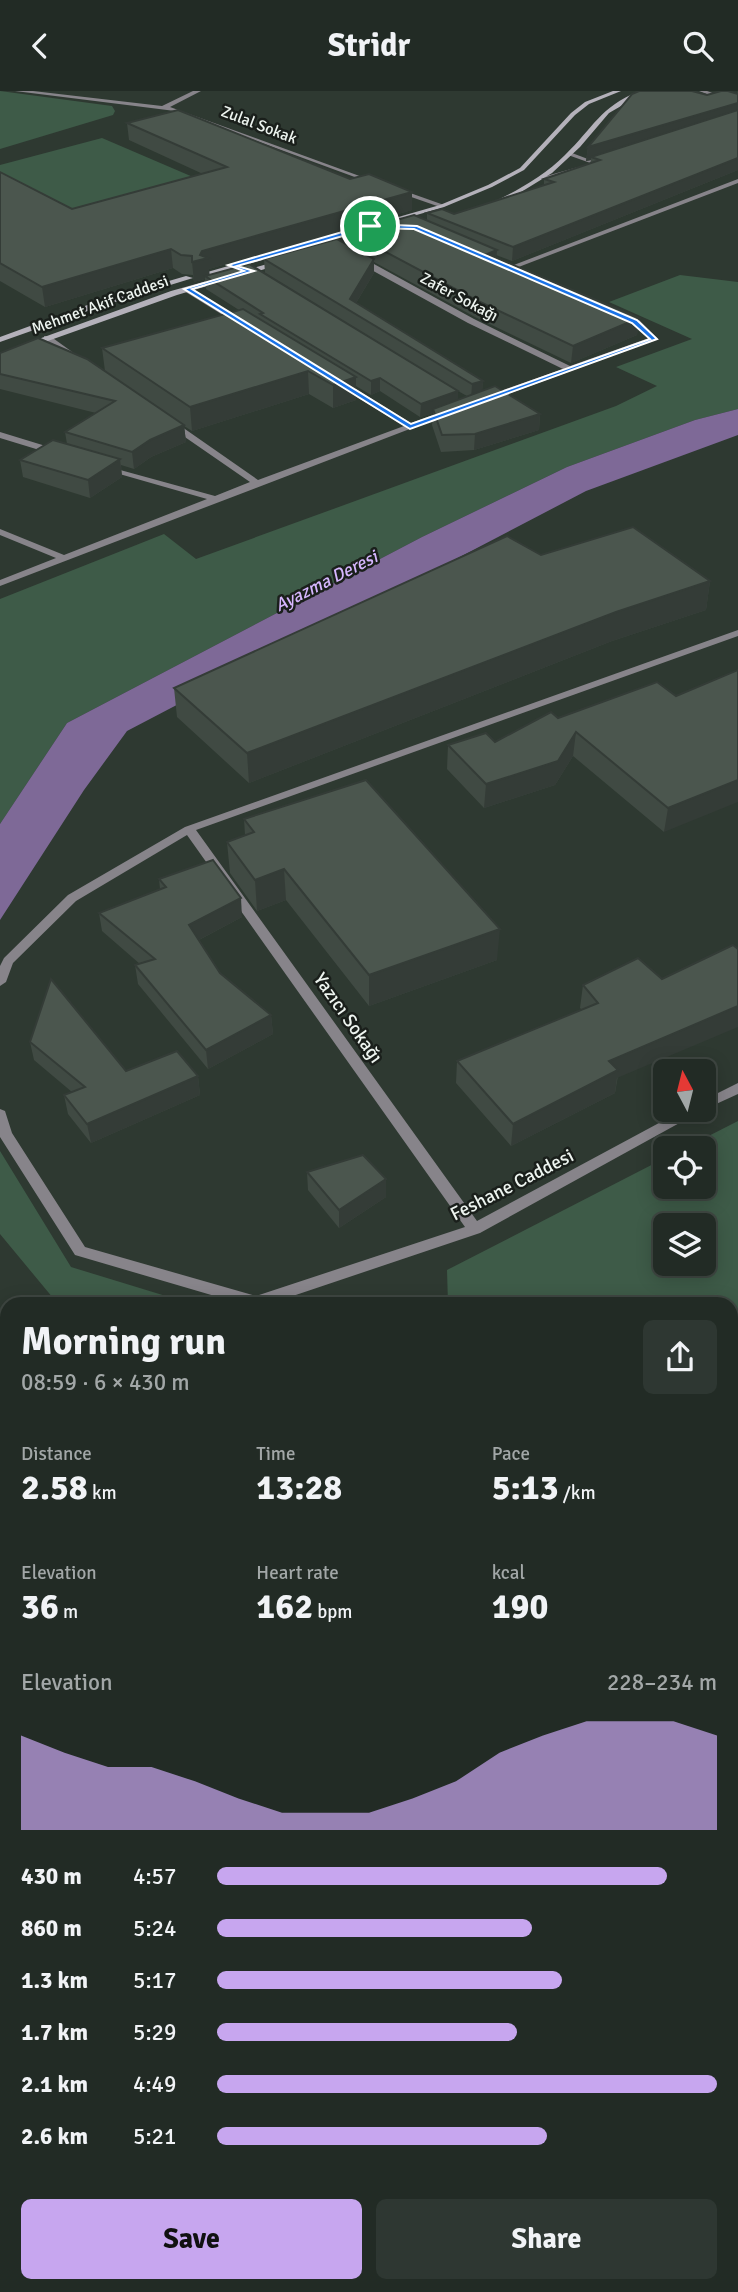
<!DOCTYPE html>
<meta charset="utf-8">
<style>
:root{--surface:#222b25;--page:#2e3732;--text:#f1f3f6;--muted:#a2a7a7;--line:#3f4742;--accent:#c7a6ef}
body{margin:0;font-family:Signika,sans-serif;background:var(--page);color:var(--text);height:100vh;display:flex;flex-direction:column;font-size:26px;white-space:nowrap}
*{box-sizing:border-box;margin:0}
p{font-size:23px;color:var(--muted)}
.icon{flex:none;width:38px;height:38px;fill:none;stroke:currentColor;stroke-width:2;stroke-linecap:round;stroke-linejoin:round}
.map{position:relative;flex:1;overflow:hidden}
.side{position:absolute;left:0px;top:1206px;width:738px;height:996px;display:flex;flex-direction:column;background:var(--surface);border-radius:21px 21px 0 0;box-shadow:0 4px 18px #0003,0 0 0 2px var(--line)}
.side>*{flex:none}
.needle{width:46px;rotate:353deg}
.buttons{position:absolute;left:653px;top:968px;display:grid;gap:14px}
.buttons a{display:grid;place-items:center;width:63px;height:63px;border-radius:10px;background:var(--surface);box-shadow:0 4px 18px #0003,0 0 0 2px var(--line);font-size:35px}
.pin{position:absolute;display:grid;place-items:center;width:60px;height:60px;color:#fff;margin:-30px;border:4px solid #fff;border-radius:50%;box-shadow:0 2px 7px #0007}
.round{display:grid;place-items:center;flex:none;width:74px;height:74px;border-radius:10px;background:var(--page)}
.head{display:flex;align-items:center;justify-content:space-between;height:119px;padding:0 21px}
h1{font-size:38px;font-weight:700;line-height:52px}
.stats{display:grid;grid-template-columns:repeat(3,1fr);gap:10px;height:119px;padding:7px 21px}
.stats div{display:grid;align-content:center}
.stats b{font-size:35px;font-weight:700}
.stats small{font-size:19px;font-weight:400}
.stats p{font-size:19px}
.chart{height:196px;padding:14px 21px}
.chart p{display:flex;justify-content:space-between}
.chart svg{width:100%;height:126px;margin-top:7px;fill:var(--accent);opacity:.7}
.action{display:flex;gap:14px;margin-top:auto;padding:14px 21px}
.action a{flex:1;height:80px;border-radius:10px;background:var(--accent);color:#111;font-size:28px;font-weight:700;line-height:80px;text-align:center}
.action a+a{background:var(--page);color:var(--text)}
ul{padding:0 21px;list-style:none;font-size:23px}
li{display:grid;grid-template-columns:112px 84px 1fr;align-items:center;height:52px}
li i{height:18px;border-radius:9px;background:var(--accent)}
header{display:flex;justify-content:space-between;align-items:center;height:91px;padding:0 21px;background:var(--surface);font-size:32px;font-weight:700}
.map>svg:first-child{display:block}
.green{fill:#3e5b48;fill-rule:evenodd}
.water{fill:#7e6997}
.lines{fill:none;stroke-linecap:round;stroke-linejoin:round}
.street{fill:#87848a;fill-rule:evenodd}
.secondary{fill:#b4b1ba;fill-rule:evenodd}
.highway{fill:#f7f2fe;fill-rule:evenodd}
.wall{fill:#404a43;fill-rule:evenodd}
.shaded-wall{fill:#343c37}
.building{fill:#4b564e;stroke:#343c37;stroke-width:2}
.route{fill:#1a73e8;stroke:#fff;stroke-width:2;fill-rule:evenodd}
.labels{text-anchor:middle;dominant-baseline:central;stroke-width:5;stroke-linejoin:round;paint-order:stroke}
.far-street-label{font-size:16px;fill:#eef5f0;stroke:#1a1f1b}
.far-water-label{font-size:18px;font-style:italic;fill:#d6b6fe;stroke:#1a1f1b}
.street-label{font-size:19px;fill:#eef5f0;stroke:#1a1f1b}
</style>
<header><svg class="icon" aria-label="back" viewBox="0 0 24 24"><path d="M15 5l-7 7 7 7"/></svg>Stridr<svg class="icon" aria-label="search" viewBox="0 0 24 24"><circle cx="10" cy="10" r="6"/><path d="M15 15l6 6"/></svg></header>
<div class="map">
<svg width="738" height="2201" viewBox="0 0 738 2201">
<rect width="100%" height="100%" fill="#2e3931"/>
<g class="green">
<polygon points="0,0 112,15 115,20 113,24 0,58"/>
<polygon points="102,47 200,89 75,125 0,89 0,74"/>
<polygon points="680,184 738,191 738,318 695,329 567,376 422,446 67,632 0,733 0,508 164,443 196,468 616,315 657,295 616,276 692,248 609,211"/>
<path d="M738,1030v1171h-16l-4,-6 14,-1v-981h-284l-1,-34 218,-112v29h39v-39h-19zM704,1134v38h-39v-38z"/>
<polygon points="0,1060 71,1176 192,1213 58,1213 0,1143"/>
<polygon points="0,1800 7,1814 7,2194 209,2194 213,2201 0,2201"/>
</g>
<polygon class="water" points="738,318 738,344 586,400 127,640 84,699 0,829 0,733 67,632 422,446 567,376 695,329"/>
<g class="lines">
<g class="street">
<polygon points="15,0 33,0 162,15 193,0 201,0 170,16 376,91 371,92 175,20"/>
<polygon points="699,0 707,0 738,11 738,15"/>
<polygon points="568,62 572,62 601,73 596,74 568,64"/>
<polygon points="578,76 580,79 546,88 543,86"/>
<polygon points="738,88 738,92 516,177 524,180 524,184 518,184 506,177"/>
<polygon points="396,97 444,114 445,115 440,116 394,100"/>
<polygon points="357,167 363,167 474,228 570,275 649,247 632,232 620,227 620,223 638,228 658,248 492,309 486,309 486,305 563,278 468,232 357,171"/>
<polygon points="187,196 190,196 246,232 239,234 184,200 183,198"/>
<polygon points="44,245 50,245 82,268 75,270 44,249"/>
<polygon points="337,290 343,290 411,332 447,319 454,321 0,495 0,489 56,467 0,444 0,438 64,464 207,408 102,378 102,374 215,405 250,391 166,333 166,329 172,329 258,389 404,335 337,294"/>
<polygon points="0,341 62,360 63,362 59,365 0,347"/>
<polygon points="738,539 738,545 196,739 477,1130 685,1018 704,1018 704,1009 738,992 738,1003 703,1019 480,1142 269,1213 242,1213 75,1164 0,1046 0,1018 5,1020 12,1042 85,1156 256,1205 465,1136 187,744 76,810 13,872 6,891 0,895 0,875 4,867 68,804 185,736"/>
</g>
<g class="secondary">
<polygon points="613,0 621,0 589,13 575,24 524,79 492,96 444,116 211,184 204,182 440,114 488,94 520,77 571,22 585,11"/>
<path d="M639,0h8l-38,22 -29,34 -28,26 -39,24 -26,10v-2c28,-13 56,-28 78,-50 29,-28 34,-47 74,-64z"/>
<polygon points="278,170 285,172 177,204 0,267 0,262 171,200"/>
<polygon points="186,185 193,187 99,216 0,251 0,246 93,212"/>
</g>
<g class="highway">
<polygon points="0,1398 7,1401 7,1431 0,1428"/>
<polygon points="0,1582 7,1585 7,1619 0,1616"/>
<polygon points="336,2194 370,2194 373,2201 338,2201"/>
<polygon points="506,2194 541,2194 544,2201 508,2201"/>
</g>
</g>
<g class="wall">
<path d="M738,0v79l-226,91 -16,-6v3l143,60 -2,17 -66,28 -96,-46 -101,-55v11l-18,30 127,78 -1,10 58,23 -1,16 -65,20 -33,2 -9,-27 1,-12 -13,4 -40,-26 -9,4 -15,-9v14l-23,8 -24,-14 -117,37 -8,-5 2,16 -35,15 -17,12 -13,-4 1,12 -32,21 -67,-21 -3,-17 47,-16 -2,-12 31,-19 -96,-24v-36l105,18 -3,-23 137,-38 -33,-21 -1,-10 -11,3 -1,-7 -11,-1 -9,-6 -128,39 -45,-26v-109l72,37 131,-35 -74,-34 -2,-17 285,87 -203,59v6l187,78 -131,-80 -1,-14 86,-13v-13l77,-12v-8l27,1 90,-29v-6l46,-16 1,-3 -5,1 2,-14 119,-52 30,-1zM458,300l9,5 -9,4z"/>
<polygon points="541,464 710,490 706,519 612,550 249,692 177,626 174,597"/>
<polygon points="738,579 664,741 573,665 555,694 484,717 447,678 448,654 495,651 558,627 676,605"/>
<polygon points="244,728 497,869 369,915 286,809 257,820 230,782 227,751 245,744"/>
<polygon points="159,788 242,826 199,849 220,882 271,924 273,943 208,978 138,893 135,874 140,873 102,840 99,822 160,798"/>
<polygon points="638,867 615,1002 511,1055 456,992 457,970 582,919 580,917 583,894"/>
<polygon points="30,951 126,980 198,985 200,1004 91,1052 68,1023 64,1004 72,1001 34,969"/>
<polygon points="307,1081 386,1106 339,1137 308,1099"/>
</g>
<g class="shaded-wall">
<polygon points="738,12 738,19 591,66 591,69 586,70 588,56"/>
<polygon points="738,67 738,79 512,170 513,156"/>
<polygon points="412,101 412,119 209,178 210,186 205,185 205,188 194,191 192,171 200,164 202,160"/>
<polygon points="171,158 173,177 45,216 42,196"/>
<polygon points="497,159 496,176 487,163"/>
<polygon points="374,168 374,182 351,220 350,208"/>
<polygon points="639,227 637,244 571,272 573,255"/>
<polygon points="308,280 309,303 192,340 190,316"/>
<polygon points="356,286 356,309 333,317 333,294"/>
<polygon points="380,287 380,300 371,304 371,290"/>
<polygon points="483,290 482,304 471,308 472,293"/>
<polygon points="458,300 458,313 433,318 433,322 420,326 421,313"/>
<polygon points="540,323 539,339 474,359 475,343"/>
<polygon points="184,334 186,351 151,366 134,378 132,361 150,349"/>
<polygon points="120,368 122,386 90,407 88,389"/>
<polygon points="710,490 706,519 612,550 249,692 247,662 616,521"/>
<polygon points="576,641 573,665 555,694 484,717 486,693"/>
<polygon points="738,689 738,711 664,741 668,717"/>
<polygon points="284,778 286,809 257,820 255,789"/>
<polygon points="241,807 242,826 191,853 189,834"/>
<polygon points="500,838 497,869 369,915 369,884"/>
<polygon points="738,915 738,936 617,987 615,1002 511,1055 513,1033 609,970"/>
<polygon points="271,924 273,943 208,978 206,959"/>
<polygon points="198,985 200,1004 91,1052 87,1033"/>
<polygon points="386,1088 386,1106 339,1137 339,1119"/>
</g>
<g class="building">
<polygon points="639,0 692,0 707,4 721,0 728,0 738,3 738,12 588,56 632,3"/>
<polygon points="178,19 350,88 369,83 412,101 202,160 200,164 208,167 192,171 192,165 181,164 171,158 42,196 0,172 0,81 72,118 227,76 127,32"/>
<polygon points="738,19 738,67 513,156 427,122 442,118 454,123 554,91 544,88 600,69 591,66"/>
<polygon points="414,124 497,159 487,163 639,227 573,255 476,209 350,142"/>
<polygon points="337,148 374,168 350,208 483,290 472,293 264,168"/>
<polygon points="249,173 458,300 421,313 380,287 371,290 260,223 263,222 205,185"/>
<polygon points="243,218 356,286 333,294 308,280 190,316 102,257"/>
<polygon points="38,247 87,268 184,334 150,349 132,361 65,341 115,310 0,283 0,262"/>
<polygon points="495,295 540,323 475,343 442,344 433,318"/>
<polygon points="53,349 120,368 88,389 20,369"/>
<polygon points="633,436 710,490 616,521 247,662 174,597 507,445 541,464"/>
<polygon points="738,579 738,689 668,717 576,641 558,670 486,693 448,654 486,642 495,651 551,621 558,627 657,591 676,605"/>
<polygon points="366,689 500,838 369,884 284,778 255,789 227,751 254,741 244,728"/>
<polygon points="213,769 241,807 189,834 220,882 271,924 206,959 135,874 155,868 99,822 166,796 159,788"/>
<polygon points="733,854 738,858 738,915 609,970 618,979 513,1033 457,970 598,912 583,894 638,867 662,888"/>
<polygon points="51,888 126,980 177,960 198,985 87,1033 64,1004 85,996 30,951"/>
<polygon points="363,1064 386,1088 339,1119 307,1081"/>
</g>
<path class="route" d="M370,133l47,2 220,94 20,19 -247,90 -226,-140 60,-18 -16,-6zM371,137l43,1 218,94 18,16 -239,85 -219,-135 62,-18 -17,-5z"/>
<g class="labels">
<g class="far-street-label">
<text transform="translate(259 34) rotate(21)">Zulal Sokak</text>
<text transform="translate(459 206) rotate(28)">Zafer Sokağı</text>
<text transform="translate(100 214) rotate(-20)">Mehmet Akif Caddesi</text>
</g>
<g class="far-water-label">
<text transform="translate(326 490) rotate(-27)">Ayazma Deresi</text>
</g>
<g class="street-label">
<text transform="translate(348 927) rotate(55)">Yazıcı Sokağı</text>
<text transform="translate(512 1094) rotate(-27)">Feshane Caddesi</text>
</g>
</g>
</svg>
<div class="buttons">
<a><svg class="needle" viewBox="-14 -14 28 28"><path d="M0-13l5 13h-10z" fill="#e53935"/><path d="M0 13l5-13h-10z" fill="#a2a7a7"/></svg></a>
<a><svg class="icon" aria-label="locate" viewBox="0 0 24 24"><circle cx="12" cy="12" r="6"/><path d="M12 2v4M12 18v4M2 12h4M18 12h4"/></svg></a>
<a><svg class="icon" aria-label="layers" viewBox="0 0 24 24"><path d="M12 4l9 5-9 5-9-5zM3 14l9 5 9-5"/></svg></a>
</div>
<div class="pin" style="left:370px;top:135px;background:#1e9e55"><svg class="icon" aria-label="arrive" viewBox="0 0 24 24"><path d="M6 21V4h12l-3 4 3 4H6"/></svg></div>
<section class="side">
<div class="head"><div><h1>Morning run</h1><p>08:59 · 6 × 430 m</p></div><a class="round"><svg class="icon" aria-label="share" viewBox="0 0 24 24"><path d="M12 15V3M7 8l5-5 5 5M5 13v7h14v-7"/></svg></a></div>
<div class="stats">
<div><p>Distance</p><b>2.58<small> km</small></b></div>
<div><p>Time</p><b>13:28</b></div>
<div><p>Pace</p><b>5:13<small> /km</small></b></div>
</div>
<div class="stats">
<div><p>Elevation</p><b>36<small> m</small></b></div>
<div><p>Heart rate</p><b>162<small> bpm</small></b></div>
<div><p>kcal</p><b>190</b></div>
</div>
<div class="chart"><p><span>Elevation</span>228–234 m</p>
<svg viewBox="0 0 160 44" preserveAspectRatio="none"><path d="M0 44V11L10 17L20 22L30 22L40 27L50 33L60 38L70 38L80 38L90 33L100 27L110 17L120 11L130 6L140 6L150 6L160 11V44z"/></svg>
</div>
<ul>
<li><b>430 m</b>4:57<i style="width:90%"></i></li>
<li><b>860 m</b>5:24<i style="width:63%"></i></li>
<li><b>1.3 km</b>5:17<i style="width:69%"></i></li>
<li><b>1.7 km</b>5:29<i style="width:60%"></i></li>
<li><b>2.1 km</b>4:49<i style="width:100%"></i></li>
<li><b>2.6 km</b>5:21<i style="width:66%"></i></li>
</ul>
<div class="action"><a>Save</a><a>Share</a></div>
</section>
</div>
